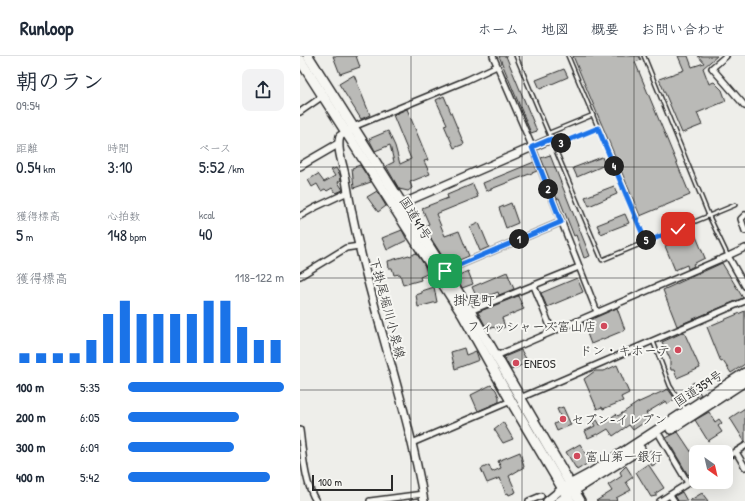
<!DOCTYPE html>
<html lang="ja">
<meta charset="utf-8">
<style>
:root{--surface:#fff;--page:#f2f2f3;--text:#1f2937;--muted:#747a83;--line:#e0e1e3;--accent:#1a73e8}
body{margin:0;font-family:"Patrick Hand","Klee One",sans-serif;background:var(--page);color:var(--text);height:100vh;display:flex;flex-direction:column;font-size:15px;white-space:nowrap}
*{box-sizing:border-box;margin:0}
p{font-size:13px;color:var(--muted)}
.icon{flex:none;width:22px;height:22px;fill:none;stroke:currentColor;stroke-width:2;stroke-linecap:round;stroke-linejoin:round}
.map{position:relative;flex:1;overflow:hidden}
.side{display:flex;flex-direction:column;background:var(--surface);width:300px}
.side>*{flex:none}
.needle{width:26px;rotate:146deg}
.fabs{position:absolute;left:389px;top:389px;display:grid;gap:8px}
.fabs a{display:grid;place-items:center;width:44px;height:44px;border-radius:8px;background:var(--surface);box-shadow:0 4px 16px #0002;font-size:20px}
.scale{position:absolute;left:12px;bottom:10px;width:81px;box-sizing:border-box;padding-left:4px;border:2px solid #2b2b2b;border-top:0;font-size:11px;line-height:14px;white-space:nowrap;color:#2b2b2b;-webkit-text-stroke:3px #f6f6f2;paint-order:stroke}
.pin{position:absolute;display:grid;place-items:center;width:34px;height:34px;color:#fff;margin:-17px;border-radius:8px;box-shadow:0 2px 6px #0006}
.km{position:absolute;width:20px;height:20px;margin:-10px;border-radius:50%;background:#222;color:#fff;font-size:11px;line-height:20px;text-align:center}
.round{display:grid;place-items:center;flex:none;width:42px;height:42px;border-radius:8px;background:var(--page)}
.head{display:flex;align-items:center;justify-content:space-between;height:68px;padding:0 16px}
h1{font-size:22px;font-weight:600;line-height:30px}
.figures{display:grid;grid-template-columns:repeat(3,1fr);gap:6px;height:68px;padding:4px 16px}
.figures div{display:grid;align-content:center}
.figures b{font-size:17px;font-weight:600}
.figures small{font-size:11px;font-weight:400}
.figures p{font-size:11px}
.chart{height:112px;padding:8px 16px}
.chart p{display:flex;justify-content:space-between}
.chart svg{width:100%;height:72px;margin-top:4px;stroke:var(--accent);stroke-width:6}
ul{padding:0 16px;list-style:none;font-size:13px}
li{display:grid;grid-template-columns:64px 48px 1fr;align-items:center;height:30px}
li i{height:10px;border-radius:5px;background:var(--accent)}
header{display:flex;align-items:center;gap:24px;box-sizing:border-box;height:56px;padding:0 20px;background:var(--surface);border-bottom:1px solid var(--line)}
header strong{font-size:19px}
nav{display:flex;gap:22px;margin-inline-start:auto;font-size:14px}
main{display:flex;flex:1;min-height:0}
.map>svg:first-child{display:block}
.building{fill:#babab7;stroke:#2b2b2b}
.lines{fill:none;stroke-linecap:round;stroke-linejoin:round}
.lane-casing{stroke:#2b2b2b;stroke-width:5.5}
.street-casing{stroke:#2b2b2b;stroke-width:8}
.secondary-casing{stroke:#2b2b2b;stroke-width:10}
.highway-casing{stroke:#2b2b2b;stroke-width:12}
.lane{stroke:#f6f6f2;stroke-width:2.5}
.street{stroke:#f6f6f2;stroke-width:5}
.secondary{stroke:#f6f6f2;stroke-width:7}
.highway{stroke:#f6f6f2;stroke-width:9}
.route-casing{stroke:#fff;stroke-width:8}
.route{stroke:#1a73e8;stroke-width:5}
.grid{fill:none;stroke:#2b2b2b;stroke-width:1;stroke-opacity:0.55}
.poi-dot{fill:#d1495b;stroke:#f6f6f2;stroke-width:1.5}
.labels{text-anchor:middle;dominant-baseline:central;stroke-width:4;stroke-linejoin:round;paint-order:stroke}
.street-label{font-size:13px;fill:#2b2b2b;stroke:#f6f6f2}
.poi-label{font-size:13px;fill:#2b2b2b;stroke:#f6f6f2;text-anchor:start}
.neighbourhood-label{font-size:14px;fill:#2b2b2b;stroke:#f6f6f2}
</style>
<header>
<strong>Runloop</strong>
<nav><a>ホーム</a><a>地図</a><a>概要</a><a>お問い合わせ</a></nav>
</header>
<main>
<section class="side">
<div class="head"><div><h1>朝のラン</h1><p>09:54</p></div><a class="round"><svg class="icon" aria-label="share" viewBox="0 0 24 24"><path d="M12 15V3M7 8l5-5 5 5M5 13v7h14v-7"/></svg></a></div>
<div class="figures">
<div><p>距離</p><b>0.54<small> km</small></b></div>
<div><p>時間</p><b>3:10</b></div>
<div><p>ペース</p><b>5:52<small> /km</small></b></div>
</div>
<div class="figures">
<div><p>獲得標高</p><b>5<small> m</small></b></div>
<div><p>心拍数</p><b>148<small> bpm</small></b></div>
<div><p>kcal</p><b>40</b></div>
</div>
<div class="chart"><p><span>獲得標高</span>118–122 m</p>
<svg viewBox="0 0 160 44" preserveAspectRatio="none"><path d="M5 44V38M15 44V38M25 44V38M35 44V38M45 44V30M55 44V14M65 44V6M75 44V14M85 44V14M95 44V14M105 44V14M115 44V6M125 44V6M135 44V22M145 44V30M155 44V30"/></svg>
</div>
<ul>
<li><b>100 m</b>5:35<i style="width:100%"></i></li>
<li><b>200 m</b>6:05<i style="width:71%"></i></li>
<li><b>300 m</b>6:09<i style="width:68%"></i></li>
<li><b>400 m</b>5:42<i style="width:91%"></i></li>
</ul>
</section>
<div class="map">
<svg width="445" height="445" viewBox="0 0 445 445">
<rect width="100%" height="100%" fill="#eeeeea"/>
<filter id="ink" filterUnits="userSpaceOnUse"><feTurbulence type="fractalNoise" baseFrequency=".025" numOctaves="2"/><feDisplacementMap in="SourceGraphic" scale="8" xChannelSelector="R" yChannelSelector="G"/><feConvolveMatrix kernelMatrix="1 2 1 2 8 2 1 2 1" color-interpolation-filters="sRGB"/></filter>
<g filter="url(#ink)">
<g class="building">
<polygon points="33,0 56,0 60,11 40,18"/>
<polygon points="199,0 206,0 237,75 231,77"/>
<polygon points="273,0 339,0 341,4 335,6 390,139 340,160"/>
<polygon points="378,0 388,0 392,11 404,7 398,0 417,0 403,12 409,28 414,26 422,34 426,45 397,57 402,69 382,77 359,23 384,14"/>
<polygon points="264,13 268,21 240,33 236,24"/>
<polygon points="54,19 70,59 61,63 39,28"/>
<polygon points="144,40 164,88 154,92 144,69 147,68 136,44"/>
<polygon points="107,53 128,104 124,105 130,118 110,126 112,132 108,135 99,133 86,110 94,106 90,89 75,95 69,83 88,75 95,90 100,108 111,103 93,59"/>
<polygon points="250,99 290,200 284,202 276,179 274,180 259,142 257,143 241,102"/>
<polygon points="302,101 305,109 277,121 273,112"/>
<polygon points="234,106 237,115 186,135 183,127"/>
<polygon points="60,109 71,126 54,132 52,112"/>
<polygon points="36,112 40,119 41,124 38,126 43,134 36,137 32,132 27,135 25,133 21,135 17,128 12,131 8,124 18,118 24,126 35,120 31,114"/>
<polygon points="173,128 178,141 136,158 145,180 159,175 169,200 148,209 123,170 129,168 122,152 148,142 147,139"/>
<polygon points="314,130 317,138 289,150 285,141"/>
<polygon points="77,135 86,150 78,156 67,141"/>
<polygon points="211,147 218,167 206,172 199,152"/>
<polygon points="325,158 329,167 301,178 297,169"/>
<polygon points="179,167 189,191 180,195 170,171"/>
<polygon points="102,174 107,184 87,194 82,182"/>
<polygon points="395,178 405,202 393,208 394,210 388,213 387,209 375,214 365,190"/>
<polygon points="116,197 124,208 127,218 120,221 121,224 103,229 100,218 94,219 92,212 89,212 88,205 109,199 110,200"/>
<polygon points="422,207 443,242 377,270 363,234"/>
<polygon points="168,215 173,228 162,232 157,220"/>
<polygon points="207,216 214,233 199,239 198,236 178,244 172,231"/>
<polygon points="277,222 283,236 247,251 241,237"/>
<polygon points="134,231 137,246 118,251 116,239 122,237 122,235"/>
<polygon points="218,240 224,253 202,262 205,271 197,274 195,271 192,272 186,271 178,256"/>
<polygon points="317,252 325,274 291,288 283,267"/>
<polygon points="445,255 445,308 431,317 423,305 421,306 407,271"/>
<polygon points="384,276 400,312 377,322 374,314 371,314 370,310 370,303 362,286"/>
<polygon points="164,292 166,299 176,295 179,304 155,313 151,296"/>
<polygon points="221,294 228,306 211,314 204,301"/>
<polygon points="317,309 329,337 321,341 323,345 303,353 302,351 297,353 284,323 295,315 304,315"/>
<polygon points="394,326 401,339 397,341 393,335 391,336 387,331"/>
<polygon points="191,329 196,334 199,341 199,346 178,355 171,339"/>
<polygon points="368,333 375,343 368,348 366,345 346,357 349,361 347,362 348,364 333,374 329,369 313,380 308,373 298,379 297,378 288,382 285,375 295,370 293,366 297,364 300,369 316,358 318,360 337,347"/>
<polygon points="263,351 271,369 257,375 254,368 262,364 257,353"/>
<polygon points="445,352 445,386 430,362"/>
<polygon points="409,356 415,366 419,363 422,367 418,370 422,376 408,385 395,364"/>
<polygon points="203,366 213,383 203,387 194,373"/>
<polygon points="378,376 396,403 396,414 388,419 366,382"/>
<polygon points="280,388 290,406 277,414 266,396"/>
<polygon points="351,394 359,406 352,410 345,398"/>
<polygon points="220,396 224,411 209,420 216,436 209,439 208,437 206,438 200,422 187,427 181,413 189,409 192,416 201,412 198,405"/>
<polygon points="348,408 364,432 356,437 356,440 351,441 336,416"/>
<polygon points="326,410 333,421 326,426 331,434 316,442 317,445 296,445 312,435 308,429 322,420 320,416"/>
<polygon points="382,436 387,445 378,445 375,440"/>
<polygon points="402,437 408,445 389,445"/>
</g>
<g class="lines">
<defs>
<g id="lane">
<polyline points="216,0 302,204 435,149"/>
<polyline points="268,0 346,186"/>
<polyline points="344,0 409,160 428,200"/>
<polyline points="249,77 293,59"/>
<polyline points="254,90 298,72"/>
<polyline points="353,285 370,330 385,353"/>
</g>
<g id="street">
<polyline points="193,0 231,88 297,256"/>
<polyline points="426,0 412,12 445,50"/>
<polyline points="0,56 23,40"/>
<polyline points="53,71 167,24 197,10"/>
<polyline points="445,159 441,163 445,175"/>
<polyline points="0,160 16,151 48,136"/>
<polyline points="428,200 445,230"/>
<polyline points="145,215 261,166"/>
<polyline points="0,220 46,192 59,190"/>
<polyline points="234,230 252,275"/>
<polyline points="170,255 279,211"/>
<polyline points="196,300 428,200 445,192"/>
<polyline points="220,342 445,245"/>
<path d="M0,374c3,21 4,53 16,71"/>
<polyline points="360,380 388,427"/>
<polyline points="112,387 211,345"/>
<polyline points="436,396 445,411"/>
<polyline points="426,402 445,390"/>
<polyline points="370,439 374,445"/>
<polyline points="70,445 123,438"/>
<polyline points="229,445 241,440"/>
<polyline points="360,445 396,422"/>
</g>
<g id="secondary">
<path d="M50,74l-10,6c-4,14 4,30 6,44 17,109 59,212 78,321"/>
<polyline points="0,110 38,88"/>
<polyline points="99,149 251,83"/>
<polyline points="247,445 263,432"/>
<polyline points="259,445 267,439"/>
</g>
<g id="highway">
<polyline points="8,0 170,255 280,445"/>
<polyline points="0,4 163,259 211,345 270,445"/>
<polyline points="371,373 445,325"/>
<polyline points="266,431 290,418 445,317"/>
<polyline points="270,437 340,393"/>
</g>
</defs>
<use href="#lane" class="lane-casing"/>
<use href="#street" class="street-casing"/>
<use href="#secondary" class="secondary-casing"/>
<use href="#highway" class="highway-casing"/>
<use href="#lane" class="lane"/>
<use href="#street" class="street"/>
<use href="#secondary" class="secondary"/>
<use href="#highway" class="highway"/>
</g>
</g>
<g class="lines" filter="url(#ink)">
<defs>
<polyline id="route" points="145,215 261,166 232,91 251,83 254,90 298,72 346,186 378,173"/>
</defs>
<use href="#route" class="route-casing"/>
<use href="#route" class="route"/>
</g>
<path class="grid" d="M111,0v445M222,0v445M334,0v445M0,111h445M0,222h445M0,334h445"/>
<g class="poi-dot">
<circle cx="304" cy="270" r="4"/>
<circle cx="378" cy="294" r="4"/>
<circle cx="216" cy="307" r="4"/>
<circle cx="263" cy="363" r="4"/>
<circle cx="277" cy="400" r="4"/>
</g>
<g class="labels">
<g class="street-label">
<text transform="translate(116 162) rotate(58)">国道41号</text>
<text transform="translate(88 252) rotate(75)">下掛尾堀川小泉線</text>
<text transform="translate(398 332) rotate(-33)">国道359号</text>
</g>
<g class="poi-label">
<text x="296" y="270" text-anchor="end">フィッシャーズ富山店</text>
<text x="370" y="294" text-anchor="end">ドン・キホーテ</text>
<text x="224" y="307">ENEOS</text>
<text x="271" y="363">セブン-イレブン</text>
<text x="285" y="400">富山第一銀行</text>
</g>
<g class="neighbourhood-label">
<text x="174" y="243">掛尾町</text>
</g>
</g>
</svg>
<div class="fabs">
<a><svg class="needle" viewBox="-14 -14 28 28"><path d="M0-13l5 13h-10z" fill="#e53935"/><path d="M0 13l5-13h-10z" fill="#747a83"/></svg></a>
</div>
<div class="scale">100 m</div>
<div class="pin" style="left:145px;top:215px;background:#1e9e55"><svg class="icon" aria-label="arrive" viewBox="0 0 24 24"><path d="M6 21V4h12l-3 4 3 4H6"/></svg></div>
<div class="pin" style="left:378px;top:173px;background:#d93025"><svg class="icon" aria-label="check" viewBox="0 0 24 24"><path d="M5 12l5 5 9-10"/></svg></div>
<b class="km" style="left:219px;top:183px">1</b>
<b class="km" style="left:248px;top:133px">2</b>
<b class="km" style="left:261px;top:87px">3</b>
<b class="km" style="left:314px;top:110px">4</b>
<b class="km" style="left:346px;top:184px">5</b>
</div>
</main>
